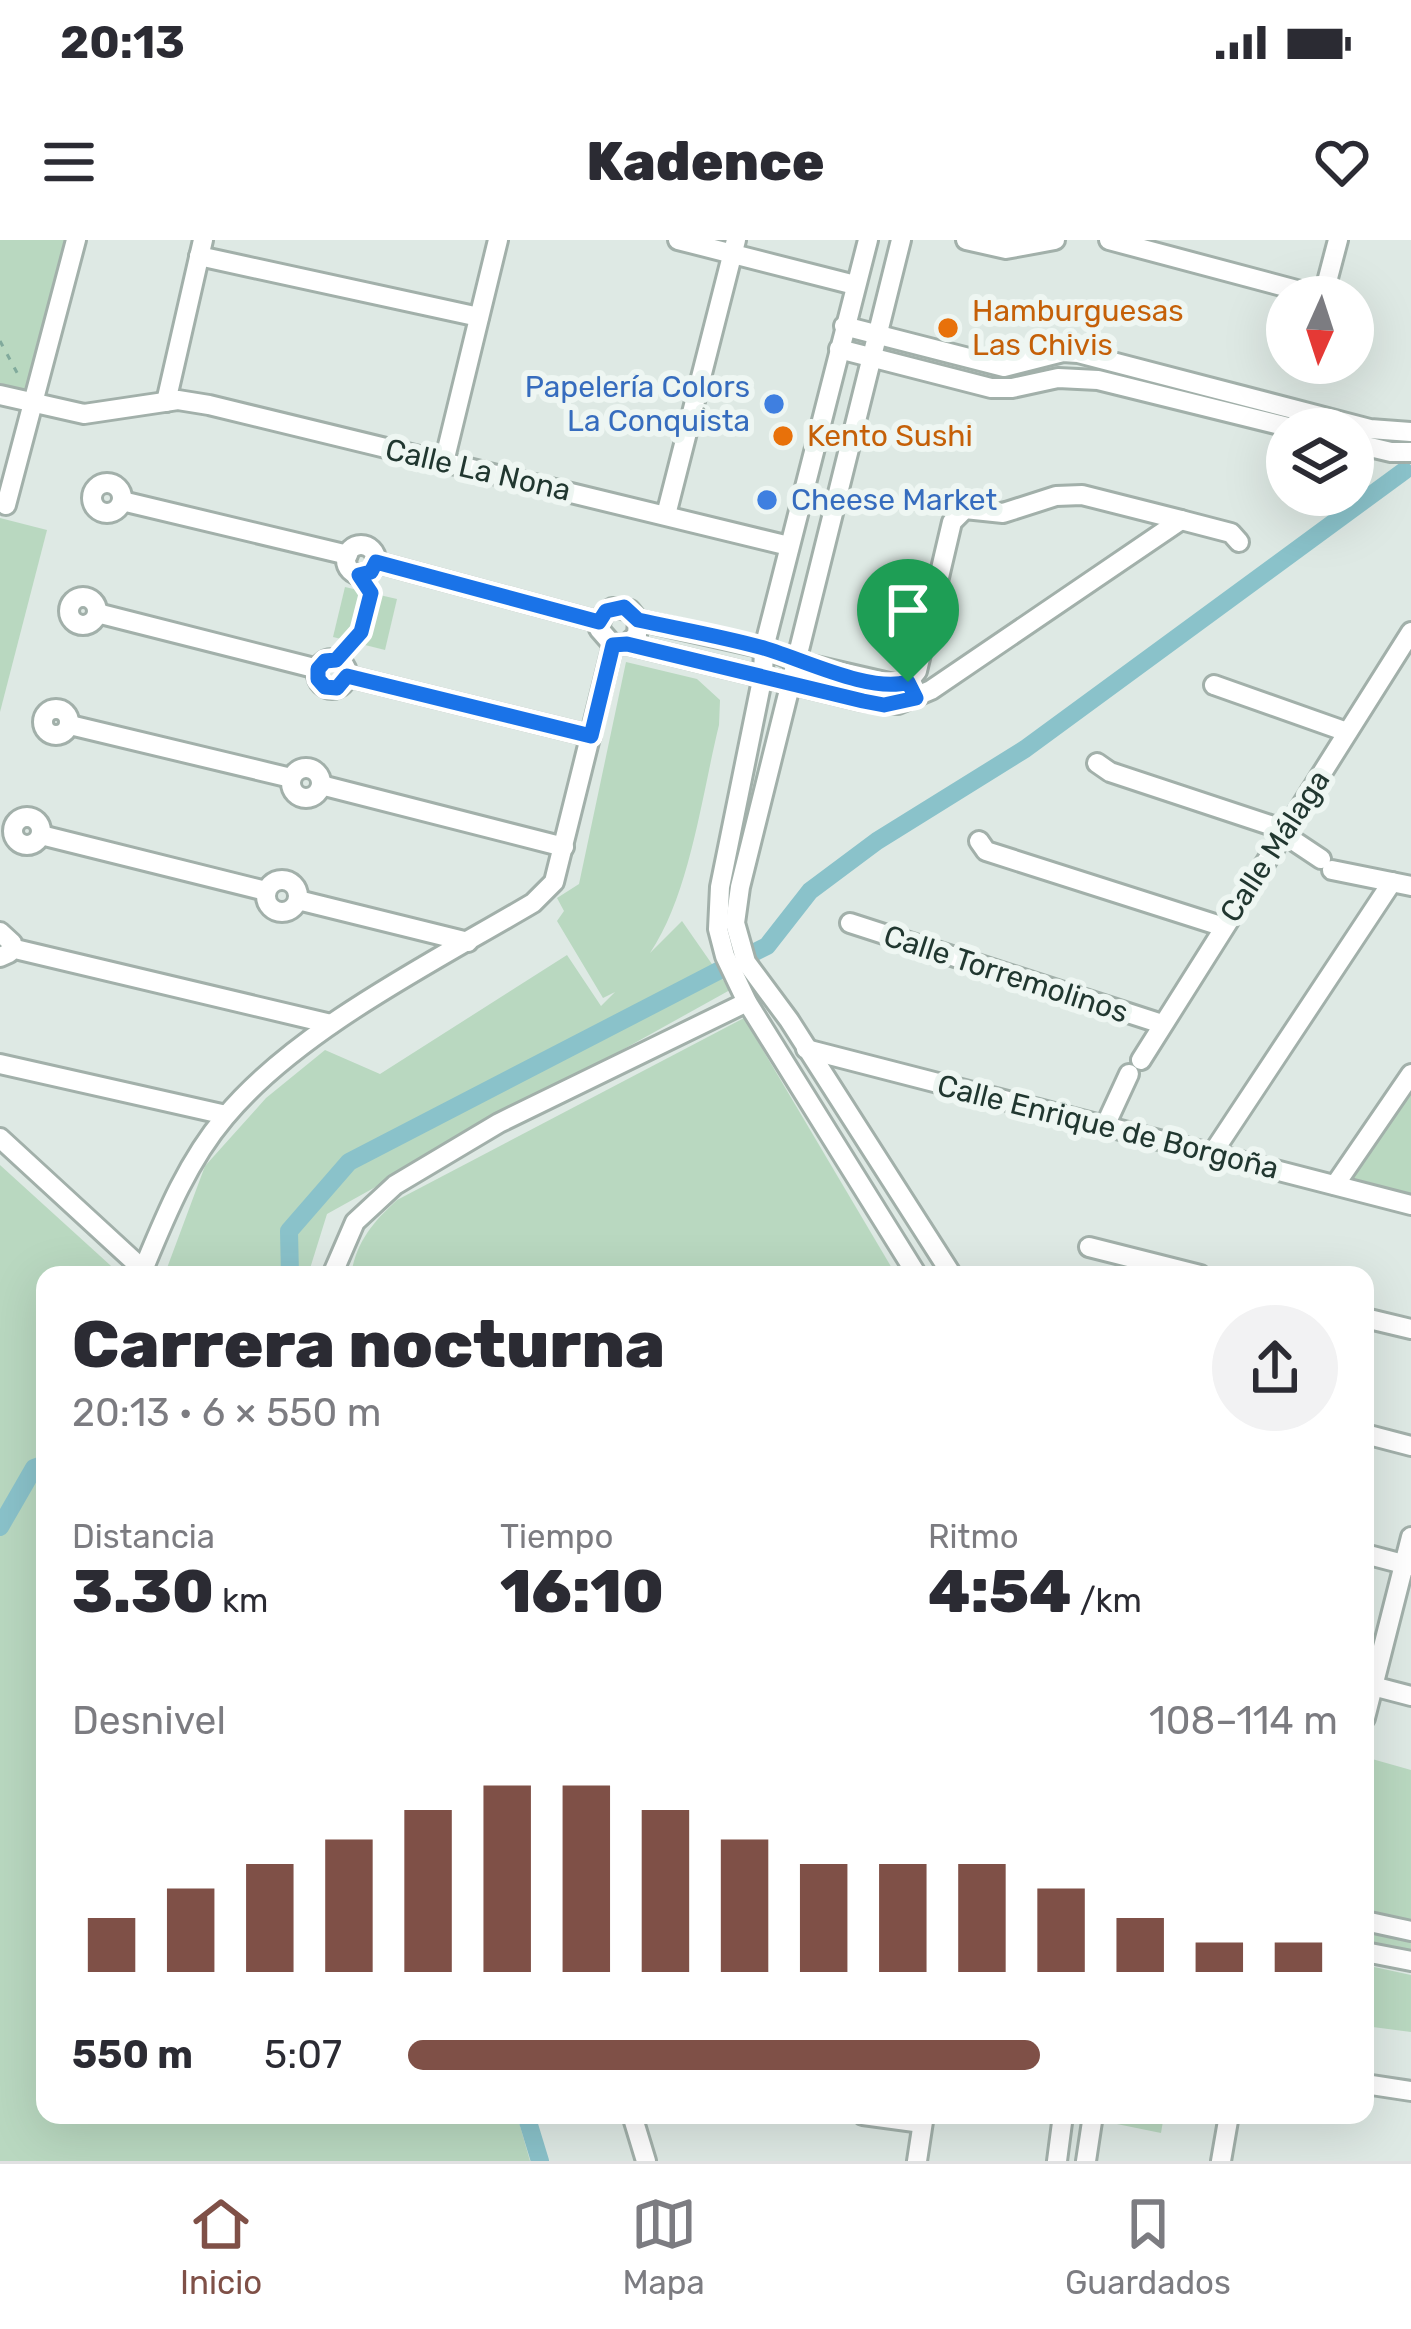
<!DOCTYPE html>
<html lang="es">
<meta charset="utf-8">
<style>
:root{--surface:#fff;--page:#f2f2f3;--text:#2b2b33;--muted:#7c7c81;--line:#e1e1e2;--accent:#7f5047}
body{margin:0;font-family:Rubik,sans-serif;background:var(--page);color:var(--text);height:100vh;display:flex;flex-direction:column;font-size:45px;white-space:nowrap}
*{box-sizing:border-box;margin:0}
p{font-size:39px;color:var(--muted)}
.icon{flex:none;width:66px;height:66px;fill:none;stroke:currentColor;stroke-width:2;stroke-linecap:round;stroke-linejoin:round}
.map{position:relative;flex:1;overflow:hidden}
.side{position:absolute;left:36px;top:1026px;width:1338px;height:858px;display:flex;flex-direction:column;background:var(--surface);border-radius:24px;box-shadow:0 12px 48px #0002}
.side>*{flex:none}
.needle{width:78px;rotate:183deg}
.controls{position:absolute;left:1266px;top:36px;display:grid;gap:24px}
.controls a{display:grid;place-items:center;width:108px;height:108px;border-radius:50%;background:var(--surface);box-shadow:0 12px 48px #0002;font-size:60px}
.pin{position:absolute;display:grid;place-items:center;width:102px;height:102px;color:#fff;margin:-123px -51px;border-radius:50% 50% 50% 0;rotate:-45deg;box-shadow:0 0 12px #0007}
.pin .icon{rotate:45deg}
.round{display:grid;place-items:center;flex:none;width:126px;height:126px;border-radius:63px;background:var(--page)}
.overview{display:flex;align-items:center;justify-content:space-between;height:204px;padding:0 36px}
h1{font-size:66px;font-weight:800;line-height:90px}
.figures{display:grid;grid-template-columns:repeat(3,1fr);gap:18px;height:204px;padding:12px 36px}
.figures div{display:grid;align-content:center}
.figures b{font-size:60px;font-weight:800}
.figures small{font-size:33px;font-weight:400}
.figures p{font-size:33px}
.chart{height:336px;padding:24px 36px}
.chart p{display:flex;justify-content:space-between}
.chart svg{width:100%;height:216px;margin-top:12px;stroke:var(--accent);stroke-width:6}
ul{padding:0 36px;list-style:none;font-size:39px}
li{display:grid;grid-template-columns:192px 144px 1fr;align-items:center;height:90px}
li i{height:30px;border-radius:15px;background:var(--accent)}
.status{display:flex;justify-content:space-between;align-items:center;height:84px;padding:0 60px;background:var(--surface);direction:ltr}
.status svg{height:33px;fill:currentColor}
header{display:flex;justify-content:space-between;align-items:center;height:156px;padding:0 36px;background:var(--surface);font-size:54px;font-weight:800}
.dock{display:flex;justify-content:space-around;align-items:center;height:168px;border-top:3px solid var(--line);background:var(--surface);font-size:33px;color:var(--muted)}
.dock a{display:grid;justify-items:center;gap:6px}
.dock .selected{color:var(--accent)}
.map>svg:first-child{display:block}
.green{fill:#b9d8c0}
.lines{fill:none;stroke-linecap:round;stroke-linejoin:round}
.canal{stroke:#8ac2ca;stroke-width:18}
.minor-casing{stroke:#a2b0aa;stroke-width:24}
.path{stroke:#81aa9c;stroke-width:3;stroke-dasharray:6 9;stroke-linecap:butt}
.minor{stroke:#fff;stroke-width:18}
.route-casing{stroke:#fff;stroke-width:24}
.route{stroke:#1a73e8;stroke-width:15}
.food-dot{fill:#e8710a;stroke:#eef6f2;stroke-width:4.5}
.shop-dot{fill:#3f7fe0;stroke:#eef6f2;stroke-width:4.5}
.labels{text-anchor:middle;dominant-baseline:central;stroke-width:12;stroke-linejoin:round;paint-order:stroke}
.food-label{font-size:30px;fill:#c56008;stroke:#eef6f2;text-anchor:start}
.shop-label{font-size:30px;fill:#366cbe;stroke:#eef6f2;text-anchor:end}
.street-label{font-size:30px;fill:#213730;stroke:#eef6f2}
</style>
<div class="status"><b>20:13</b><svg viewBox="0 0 49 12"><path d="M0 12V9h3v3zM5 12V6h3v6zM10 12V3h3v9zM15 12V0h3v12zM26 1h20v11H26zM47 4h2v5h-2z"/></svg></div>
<header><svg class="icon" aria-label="menu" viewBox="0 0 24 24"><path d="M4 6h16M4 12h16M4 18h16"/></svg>Kadence<svg class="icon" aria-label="heart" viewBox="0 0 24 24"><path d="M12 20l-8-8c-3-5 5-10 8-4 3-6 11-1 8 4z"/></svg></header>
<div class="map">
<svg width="1411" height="1921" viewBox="0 0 1411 1921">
<rect width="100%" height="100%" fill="#dee9e4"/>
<g class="green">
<polygon points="0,0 69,0 30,151 0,143"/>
<polygon points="0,278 47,290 0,472"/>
<polygon points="345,347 397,359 385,410 333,397"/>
<path d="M626,422l71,17 23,21 -1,25c-17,69 -29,169 -69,228l32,-32 48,69 -403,224 -19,61h-125l-16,-7 38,-102 61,-68 59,-48 55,24 187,-119 34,51 14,-14 -12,6 -46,-77 7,-10 -7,-13 22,-14z"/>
<path d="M744,778l152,257h-545c5,-33 22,-53 46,-75z"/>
<polygon points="1411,851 1411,956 1351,941"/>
<polygon points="0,925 121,1035 45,1035 45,1875 517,1875 530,1921 0,1921"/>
<polygon points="1365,1517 1411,1530 1411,1680 1365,1670"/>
<polygon points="1365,1690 1411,1700 1411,1714 1365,1704"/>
<polygon points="1365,1725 1411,1735 1411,1792 1365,1786"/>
<polygon points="1108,1875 1164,1875 1161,1893 1107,1882"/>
</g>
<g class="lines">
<g class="canal">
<polyline points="753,713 767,706 810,651 877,601 1025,509 1404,231"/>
<polyline points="290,1035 289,991 349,922 720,730"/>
<polyline points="0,1287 34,1228 45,1224"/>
<polyline points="526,1875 540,1921"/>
</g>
<defs>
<g id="minor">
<polyline points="678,0 855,45"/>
<polyline points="868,0 764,408 763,435 720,647 718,689 725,716 747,762 917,1035"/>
<polyline points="901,0 740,647 735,683 746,722 789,780 952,1035"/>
<polyline points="966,0 1006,9 1055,0"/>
<polyline points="1109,0 1323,57"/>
<polyline points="199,16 479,77"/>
<polyline points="1323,57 1338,0"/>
<polyline points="844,86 1004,127 1063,112 1078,113 1370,189 1411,192"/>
<polyline points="839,109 991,148 1012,148 1058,138 1098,140 1296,189"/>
<polyline points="0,155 84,174 178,160 209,165 789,306"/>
<polyline points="166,162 203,0"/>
<polyline points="1353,203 1391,212 1411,212"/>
<polyline points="444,222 498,0"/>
<circle cx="107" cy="258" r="15"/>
<polyline points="122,261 348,315"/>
<polyline points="6,265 76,0"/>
<polyline points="666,275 736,0"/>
<polyline points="1181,280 1231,293 1239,302"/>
<circle cx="361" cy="320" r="15"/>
<polyline points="376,322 599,382"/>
<circle cx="83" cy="371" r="14"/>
<polyline points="97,373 318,429"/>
<polyline points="627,404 637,395 638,380 630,370 612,368 602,376 599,389 613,405 627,404 863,461 898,464 931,450 1181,280 1082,255 1056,256 1003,273 965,269 952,282 917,431 908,442 898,445 798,422 764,408 638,380"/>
<circle cx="332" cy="434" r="15"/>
<polyline points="347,436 591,496"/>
<polyline points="1214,445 1347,492"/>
<circle cx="56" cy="482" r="13"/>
<polyline points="70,485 291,538"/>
<polyline points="1097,523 1110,532 1270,585 1321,619"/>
<circle cx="306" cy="543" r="15"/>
<polyline points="321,545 564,607"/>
<circle cx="27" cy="591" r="14"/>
<polyline points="41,595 266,651"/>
<polyline points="979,601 986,611 1224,687"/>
<polyline points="1332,630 1411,646"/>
<circle cx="282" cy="656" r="16"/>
<polyline points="298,660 468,702"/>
<polyline points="850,683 1162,784"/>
<polyline points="0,692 12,703 9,713 0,717"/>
<polyline points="11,708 331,784"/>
<polyline points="806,809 1411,965"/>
<polyline points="1141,820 1411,392"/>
<polyline points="0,824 226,875"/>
<polyline points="1105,886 1129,834"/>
<polyline points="0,898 149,1035"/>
<polyline points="1212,914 1392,642"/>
<polyline points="1335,945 1411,834"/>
<polyline points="1089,1007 1200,1035"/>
<path d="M143,1030c22,-53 44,-108 82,-153 72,-87 210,-156 308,-214l21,-21 59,-237"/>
<polyline points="332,1035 355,982 395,945 499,883 747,762"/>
<polyline points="1365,1078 1411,1089"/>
<polyline points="1365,1194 1411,1206"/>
<polyline points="1365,1314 1411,1326"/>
<polyline points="1365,1444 1411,1456"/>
<polyline points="1365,1478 1411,1297"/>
<polyline points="1365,1681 1411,1691"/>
<polyline points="1365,1712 1411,1721"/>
<polyline points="1365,1844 1411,1851"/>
<polyline points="632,1875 646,1921"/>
<polyline points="863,1875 922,1883"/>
<polyline points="917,1921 924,1875"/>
<polyline points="1057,1921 1063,1875"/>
<polyline points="1086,1921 1093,1875"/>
<polyline points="1221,1921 1229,1875"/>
</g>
</defs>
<use href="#minor" class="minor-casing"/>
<g class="path">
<polyline points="0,101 21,140"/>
<polyline points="336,420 361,392 371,353 359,335"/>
</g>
<use href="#minor" class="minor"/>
</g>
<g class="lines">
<defs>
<path id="route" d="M376,322l223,60 7,-11 18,-4 14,13c41,9 82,16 122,27 38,10 110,47 148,35l8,16 -32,7 -21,-4 -236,-57 -14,1 -22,91 -244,-60 -10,12 -12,-1 -7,-8v-10l7,-8 11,-1 25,-28 10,-39 -12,-18 12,-3z"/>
</defs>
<use href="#route" class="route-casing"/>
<use href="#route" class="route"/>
</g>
<g class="food-dot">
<circle cx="948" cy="88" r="12"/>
<circle cx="783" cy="196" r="12"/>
</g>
<g class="shop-dot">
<circle cx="774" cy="164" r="12"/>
<circle cx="767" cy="260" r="12"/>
</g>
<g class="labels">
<g class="food-label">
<text x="972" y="71">Hamburguesas<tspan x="972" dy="34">Las Chivis</tspan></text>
<text x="807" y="196">Kento Sushi</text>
</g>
<g class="shop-label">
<text x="750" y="147">Papelería Colors<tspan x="750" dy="34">La Conquista</tspan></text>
<text x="791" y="260" text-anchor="start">Cheese Market</text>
</g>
<g class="street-label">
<text transform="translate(478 230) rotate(13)">Calle La Nona</text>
<text transform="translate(1275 606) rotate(-57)">Calle Málaga</text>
<text transform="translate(1006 734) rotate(18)">Calle Torremolinos</text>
<text transform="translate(1108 887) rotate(14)">Calle Enrique de Borgoña</text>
</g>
</g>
</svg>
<div class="controls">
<a><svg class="needle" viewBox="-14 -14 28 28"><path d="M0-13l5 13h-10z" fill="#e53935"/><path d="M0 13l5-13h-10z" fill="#7c7c81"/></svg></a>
<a><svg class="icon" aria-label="layers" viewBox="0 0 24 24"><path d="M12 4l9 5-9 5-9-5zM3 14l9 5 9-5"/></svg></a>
</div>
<div class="pin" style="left:908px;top:442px;background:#1e9e55"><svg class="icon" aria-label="arrive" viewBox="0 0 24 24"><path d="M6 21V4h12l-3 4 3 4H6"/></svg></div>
<section class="side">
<div class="overview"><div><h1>Carrera nocturna</h1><p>20:13 · 6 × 550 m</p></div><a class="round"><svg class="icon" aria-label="share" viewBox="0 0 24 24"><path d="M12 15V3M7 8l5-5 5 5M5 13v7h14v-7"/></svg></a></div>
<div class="figures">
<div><p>Distancia</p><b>3.30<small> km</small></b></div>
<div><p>Tiempo</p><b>16:10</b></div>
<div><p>Ritmo</p><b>4:54<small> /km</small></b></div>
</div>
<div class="chart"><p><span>Desnivel</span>108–114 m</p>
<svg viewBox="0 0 160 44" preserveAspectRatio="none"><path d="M5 44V33M15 44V27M25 44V22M35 44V17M45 44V11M55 44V6M65 44V6M75 44V11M85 44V17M95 44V22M105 44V22M115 44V22M125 44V27M135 44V33M145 44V38M155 44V38"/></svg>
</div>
<ul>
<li><b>550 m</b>5:07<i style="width:68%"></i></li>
</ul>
</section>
</div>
<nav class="dock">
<a class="selected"><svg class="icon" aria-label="home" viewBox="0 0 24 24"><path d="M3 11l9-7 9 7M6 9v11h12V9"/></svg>Inicio</a>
<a><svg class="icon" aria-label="map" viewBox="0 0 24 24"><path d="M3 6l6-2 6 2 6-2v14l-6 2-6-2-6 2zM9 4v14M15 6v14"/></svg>Mapa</a>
<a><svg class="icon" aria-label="saved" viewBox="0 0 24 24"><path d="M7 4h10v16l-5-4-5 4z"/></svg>Guardados</a>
</nav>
